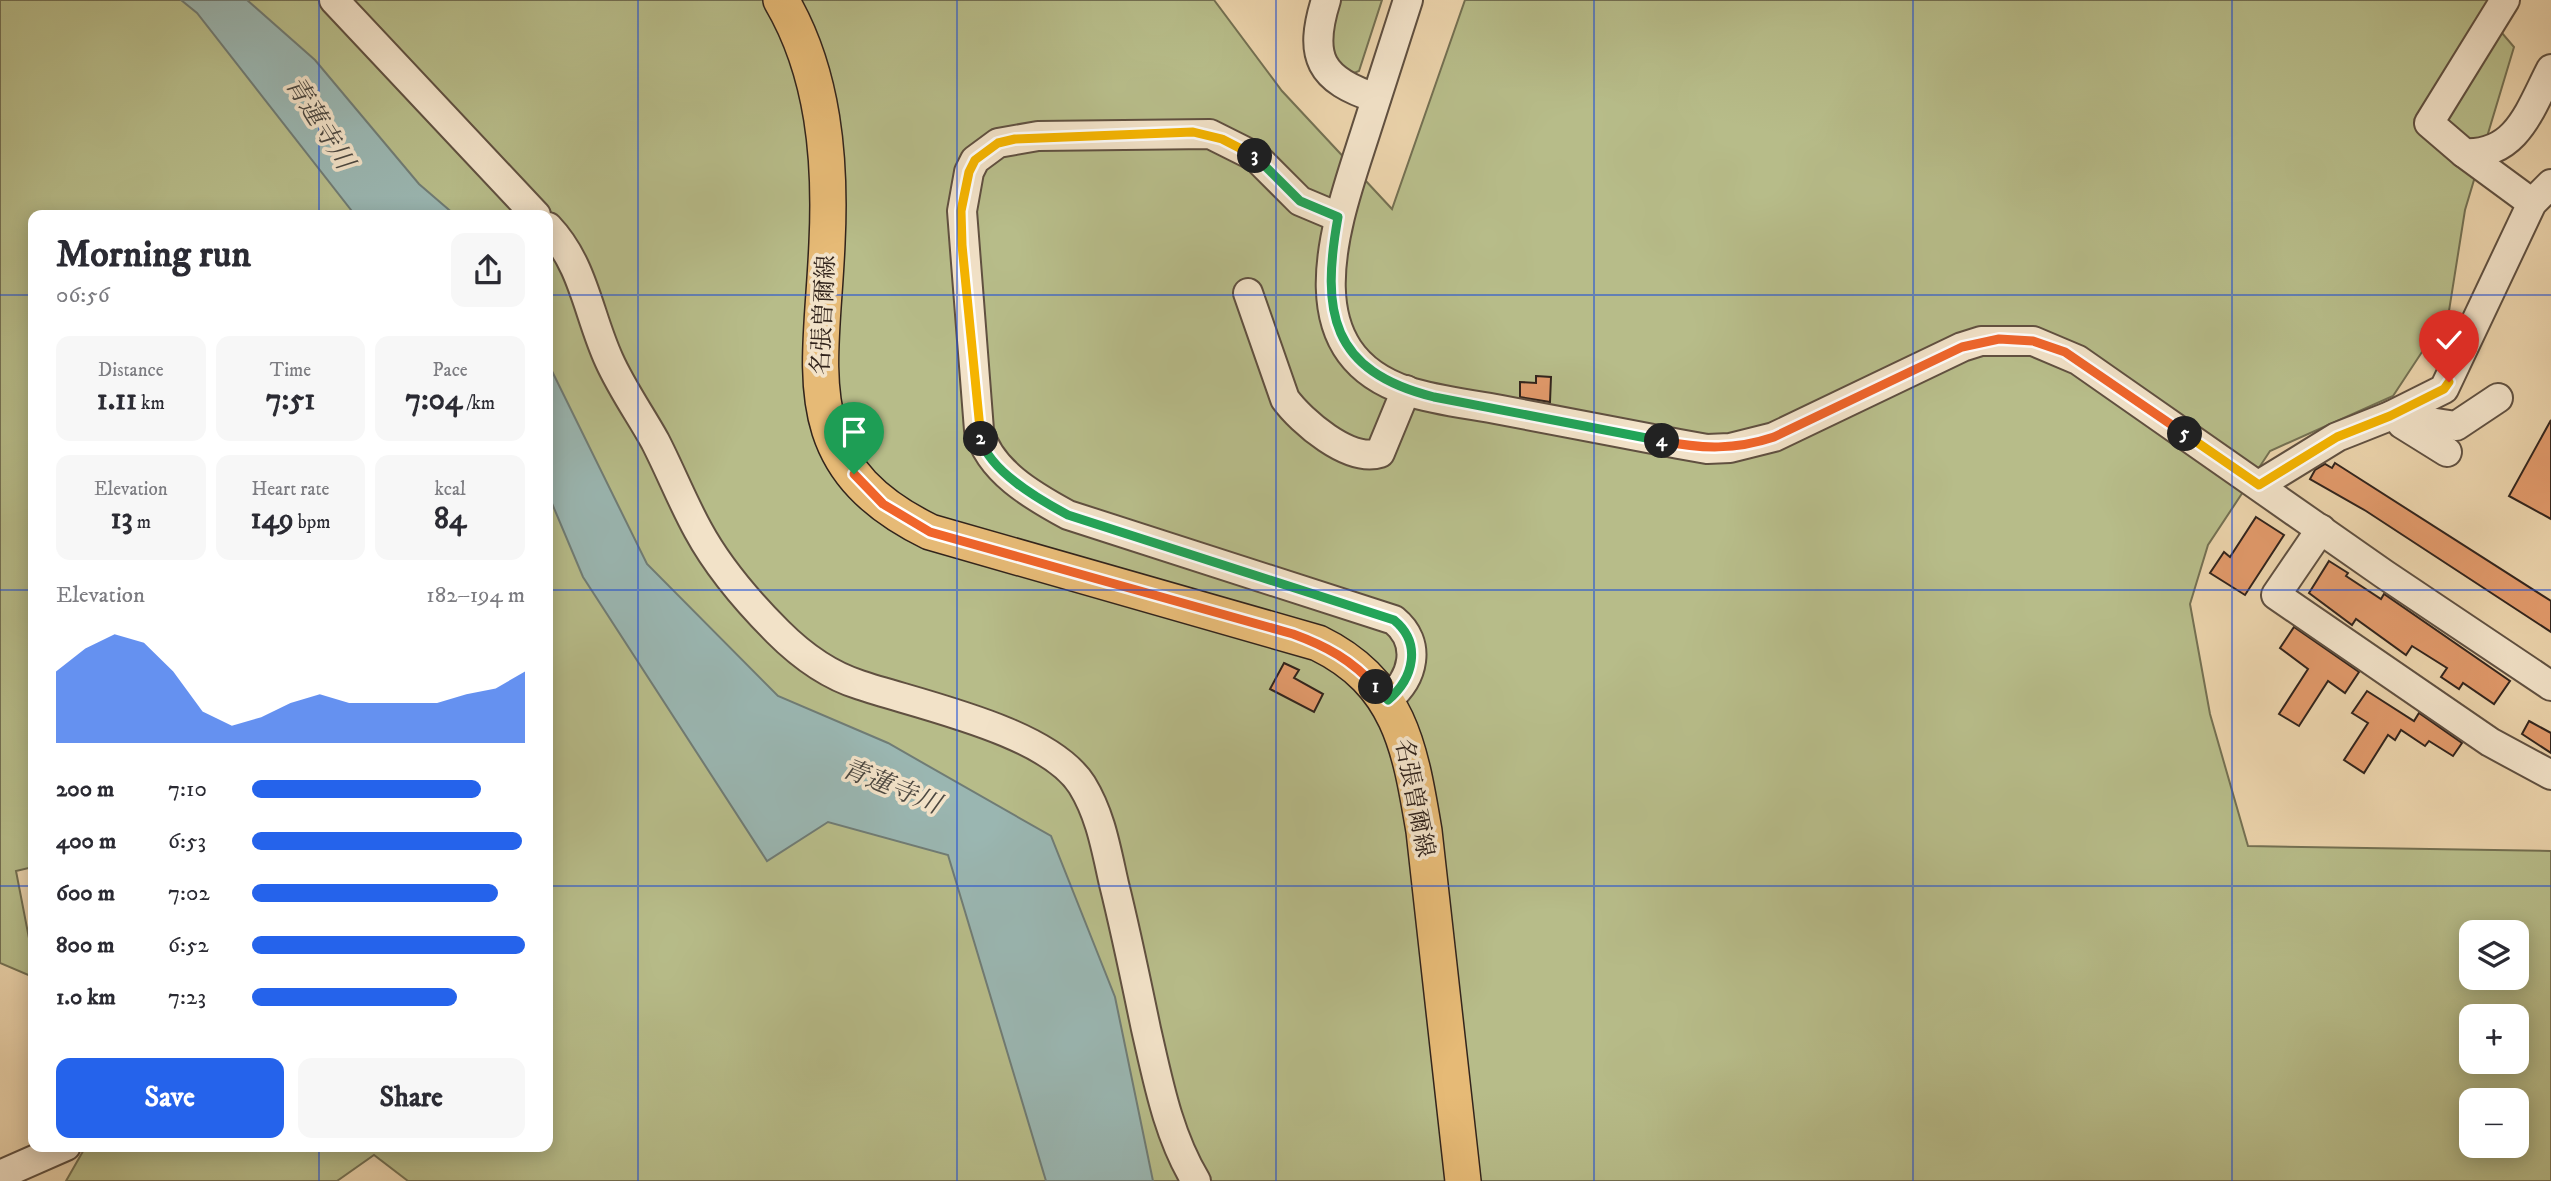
<!DOCTYPE html>
<meta charset="utf-8">
<style>
:root{--surface:#fff;--page:#f7f7f7;--text:#2b2b33;--muted:#7c7c81;--accent:#2563eb}
body{margin:0;font-family:"IM FELL DW Pica","Noto Serif JP",serif;background:var(--page);color:var(--text);height:100vh;display:flex;flex-direction:column;font-size:26px;white-space:nowrap}
*{box-sizing:border-box;margin:0}
p{font-size:23px;color:var(--muted)}
.icon{flex:none;width:38px;height:38px;fill:none;stroke:currentColor;stroke-width:2;stroke-linecap:round;stroke-linejoin:round}
.map{position:relative;flex:1;overflow:hidden}
.panel{position:absolute;left:28px;top:210px;width:525px;height:942px;display:flex;flex-direction:column;background:var(--surface);border-radius:14px;box-shadow:0 4px 18px #0003}
.panel>*{flex:none}
.controls{position:absolute;left:2459px;top:920px;display:grid;gap:14px}
.controls a{display:grid;place-items:center;width:70px;height:70px;border-radius:14px;background:var(--surface);box-shadow:0 4px 18px #0003;font-size:35px}
.pin{position:absolute;display:grid;place-items:center;width:60px;height:60px;color:#fff;margin:-72px -30px;border-radius:50% 50% 50% 0;rotate:-45deg;box-shadow:0 0 7px #0007}
.pin .icon{rotate:45deg}
.km{position:absolute;width:35px;height:35px;margin:-18px;border-radius:50%;background:#222;color:#fff;font-size:19px;line-height:35px;text-align:center}
.round{display:grid;place-items:center;flex:none;width:74px;height:74px;border-radius:14px;background:var(--page)}
.head{display:flex;align-items:center;justify-content:space-between;height:119px;padding:0 28px}
h1{font-size:38px;font-weight:700;line-height:52px}
.figures{display:grid;grid-template-columns:repeat(3,1fr);gap:10px;height:119px;padding:7px 28px}
.figures div{display:grid;align-content:center;border-radius:14px;background:var(--page);text-align:center}
.figures b{font-size:30px;font-weight:700}
.figures small{font-size:19px;font-weight:400}
.figures p{font-size:19px}
.chart{height:196px;padding:14px 28px}
.chart p{display:flex;justify-content:space-between}
.chart svg{width:100%;height:126px;margin-top:7px;fill:var(--accent);opacity:.7}
.button{display:flex;gap:14px;margin-top:auto;padding:14px 28px}
.button a{flex:1;height:80px;border-radius:14px;background:var(--accent);color:#fff;font-size:28px;font-weight:700;line-height:80px;text-align:center}
.button a+a{background:var(--page);color:var(--text)}
ul{padding:0 28px;list-style:none;font-size:23px}
li{display:grid;grid-template-columns:112px 84px 1fr;align-items:center;height:52px}
li i{height:18px;border-radius:9px;background:var(--accent)}
.map>svg:first-child{display:block}
.green{fill:#b7bc89;stroke:#747052;stroke-width:2;fill-rule:evenodd}
.water{fill:#9ab6b1;stroke:#707c75;stroke-width:2}
.building{fill:#e1996a;stroke:#32241c;stroke-width:2}
.lines{fill:none;stroke-linecap:round;stroke-linejoin:round}
.minor-casing{stroke:#605040;stroke-width:32}
.major-casing{stroke:#32241c;stroke-width:38}
.minor{stroke:#f2e2c8;stroke-width:28}
.major{stroke:#e6ba76;stroke-width:35}
.split-1-casing{stroke:#fff;stroke-width:14}
.split-2-casing{stroke:#fff;stroke-width:14}
.split-3-casing{stroke:#fff;stroke-width:14}
.split-4-casing{stroke:#fff;stroke-width:14}
.split-5-casing{stroke:#fff;stroke-width:14}
.split-6-casing{stroke:#fff;stroke-width:14}
.split-1{stroke:#f0652b;stroke-width:9}
.split-2{stroke:#22a559;stroke-width:9}
.split-3{stroke:#f5b400;stroke-width:9}
.split-4{stroke:#22a559;stroke-width:9}
.split-5{stroke:#f0652b;stroke-width:9}
.split-6{stroke:#f5b400;stroke-width:9}
.grid{fill:none;stroke:#1d4ed8;stroke-width:2;stroke-opacity:0.55}
.labels{text-anchor:middle;dominant-baseline:central;stroke-width:7;stroke-linejoin:round;paint-order:stroke}
.street-label{font-size:24px;fill:#32241c;stroke:#f2e2c8}
.water-label{font-size:26px;font-style:italic;fill:#4c4841;stroke:#f2e2c8}
</style>
<div class="map">
<svg width="2551" height="1181" viewBox="0 0 2551 1181">
<rect width="100%" height="100%" fill="#ebd3ab"/>
<filter id="stains"><feTurbulence type="fractalNoise" baseFrequency=".00286" numOctaves="4"/><feColorMatrix values="0 0 0 0 .2 0 0 0 0 .09 0 0 0 0 .02 0 0 0 .5 -.17"/></filter>
<radialGradient id="worn" r=".72"><stop offset=".6" stop-color="#630" stop-opacity="0"/><stop offset="1" stop-color="#630" stop-opacity=".3"/></radialGradient>
<g class="green">
<path d="M0,0h1214l68,91 110,118 73,-209h1026l-7,12 30,35 -49,163 -16,101 -56,85 -123,55 -62,94 -18,59 20,110 38,132 303,5v330h-2143l-34,-26 -37,26h-271l20,-35h462v-931h-515v652l-17,4 17,88v18l-33,-14zM2471,933h45v45h-45zM2471,1017h45v45h-45zM2471,1101h45v45h-45z"/>
<polygon points="1336,0 1382,0 1359,71 1349,75 1330,52"/>
</g>
<g class="water">
<polygon points="181,0 247,0 315,60 419,184 455,215 355,215 197,13"/>
<polygon points="548,363 647,564 778,696 888,743 1051,836 1115,997 1153,1181 1046,1181 948,855 828,822 767,861 583,577 548,494"/>
</g>
<g class="building">
<polygon points="1536,376 1551,377 1550,402 1520,397 1520,382 1536,383"/>
<polygon points="2551,420 2551,519 2509,496"/>
<polygon points="2335,463 2551,601 2551,632 2366,511 2310,479 2315,470 2325,464 2332,468"/>
<polygon points="2256,517 2284,535 2245,595 2210,573 2224,552 2230,557"/>
<polygon points="2329,561 2348,573 2346,576 2381,599 2384,594 2510,681 2494,704 2463,683 2459,689 2441,677 2447,668 2412,646 2406,655 2356,619 2352,625 2309,593"/>
<polygon points="2294,627 2359,672 2345,693 2328,681 2299,726 2279,714 2308,669 2280,648"/>
<polygon points="1284,663 1299,670 1294,678 1323,694 1314,712 1270,689"/>
<polygon points="2367,691 2414,721 2419,713 2462,743 2453,756 2429,741 2425,746 2401,730 2395,740 2388,735 2364,773 2344,760 2368,723 2352,713"/>
<polygon points="2529,721 2551,733 2551,753 2522,734"/>
</g>
<g class="lines">
<defs>
<g id="minor">
<polyline points="334,0 536,215"/>
<path d="M1326,0c-18,57 -6,80 50,98"/>
<path d="M1408,0c-15,46 -29,91 -44,137 -27,84 -76,214 43,254 30,10 63,13 94,19 59,11 119,23 178,34l28,5 23,-1 44,-11 188,-90 19,-6h52l45,19 306,214 167,112"/>
<path d="M2505,0l-76,123 35,30c53,3 66,-44 87,-84"/>
<polyline points="2464,153 2532,203"/>
<path d="M1338,217l-38,-16 -44,-44 -46,-23 -172,2 -40,7 -23,17 -6,12 -7,39 17,219c10,41 54,66 89,85l326,105c28,23 20,58 -7,80"/>
<path d="M548,227c36,38 40,87 61,133 13,29 31,54 46,81 15,29 27,60 43,89 20,37 50,72 80,102 23,23 50,43 82,53 60,20 188,46 222,100 19,31 24,64 32,99 12,48 22,97 32,145 12,52 22,106 50,152"/>
<path d="M1248,293l37,106c16,22 64,64 95,54l26,-63"/>
<polyline points="2390,416 2456,426 2498,398"/>
<polyline points="2402,424 2447,452"/>
<polyline points="2259,485 2337,437 2390,416 2444,389 2532,203 2551,184"/>
<polyline points="2321,529 2276,595 2490,742 2551,775"/>
<polyline points="0,1175 66,1146"/>
</g>
<path id="major" d="M781,0c43,73 50,160 46,243 -5,127 -36,221 103,289l388,111c82,40 92,105 106,188l39,350"/>
</defs>
<use href="#minor" class="minor-casing"/>
<use href="#major" class="major-casing"/>
<use href="#minor" class="minor"/>
<use href="#major" class="major"/>
</g>
<g class="lines">
<defs>
<path id="split-1" d="M854,474l29,30 47,28 363,102c33,12 59,26 83,53"/>
<path id="split-2" d="M981,439c8,32 59,61 87,76l326,105c28,23 20,58 -6,80l-12,-13"/>
<polyline id="split-3" points="981,439 962,245 961,211 969,172 975,160 998,143 1015,139 1193,132 1222,139 1255,156"/>
<path id="split-4" d="M1255,156l45,45 38,16c-17,95 -8,154 96,180l228,44"/>
<path id="split-5" d="M1662,441c40,8 73,9 112,-4l188,-90 37,-8 34,2 32,11 120,82"/>
<polyline id="split-6" points="2185,434 2259,485 2337,437 2390,416 2444,389 2449,382"/>
</defs>
<use href="#split-1" class="split-1-casing"/>
<use href="#split-2" class="split-2-casing"/>
<use href="#split-3" class="split-3-casing"/>
<use href="#split-4" class="split-4-casing"/>
<use href="#split-5" class="split-5-casing"/>
<use href="#split-6" class="split-6-casing"/>
<use href="#split-1" class="split-1"/>
<use href="#split-2" class="split-2"/>
<use href="#split-3" class="split-3"/>
<use href="#split-4" class="split-4"/>
<use href="#split-5" class="split-5"/>
<use href="#split-6" class="split-6"/>
</g>
<path class="grid" d="M319,0v215M638,0v1181M957,0v1181M1276,0v1181M1594,0v1181M1913,0v1181M2232,0v1181M0,295h33M548,295h2003M0,590h33M548,590h2003M0,886h33M548,886h2003M319,1146v35"/>
<g class="labels">
<g class="street-label">
<text transform="translate(824 315) rotate(-87)">名張曽爾線</text>
<text transform="translate(1414 798) rotate(79)">名張曽爾線</text>
</g>
<g class="water-label">
<text transform="translate(319 123) rotate(58)">青蓮寺川</text>
<text transform="translate(891 787) rotate(22)">青蓮寺川</text>
</g>
</g>
<rect width="100%" height="100%" filter="url(#stains)"/>
<rect width="100%" height="100%" fill="url(#worn)"/>
</svg>
<div class="controls">
<a><svg class="icon" aria-label="layers" viewBox="0 0 24 24"><path d="M12 4l9 5-9 5-9-5zM3 14l9 5 9-5"/></svg></a>
<a>+</a>
<a>−</a>
</div>
<div class="pin" style="left:854px;top:474px;background:#1e9e55"><svg class="icon" aria-label="arrive" viewBox="0 0 24 24"><path d="M6 21V4h12l-3 4 3 4H6"/></svg></div>
<div class="pin" style="left:2449px;top:382px;background:#d93025"><svg class="icon" aria-label="check" viewBox="0 0 24 24"><path d="M5 12l5 5 9-10"/></svg></div>
<b class="km" style="left:1376px;top:687px">1</b>
<b class="km" style="left:981px;top:439px">2</b>
<b class="km" style="left:1255px;top:156px">3</b>
<b class="km" style="left:1662px;top:441px">4</b>
<b class="km" style="left:2185px;top:434px">5</b>
<section class="panel">
<div class="head"><div><h1>Morning run</h1><p>06:56</p></div><a class="round"><svg class="icon" aria-label="share" viewBox="0 0 24 24"><path d="M12 15V3M7 8l5-5 5 5M5 13v7h14v-7"/></svg></a></div>
<div class="figures">
<div><p>Distance</p><b>1.11<small> km</small></b></div>
<div><p>Time</p><b>7:51</b></div>
<div><p>Pace</p><b>7:04<small> /km</small></b></div>
</div>
<div class="figures">
<div><p>Elevation</p><b>13<small> m</small></b></div>
<div><p>Heart rate</p><b>149<small> bpm</small></b></div>
<div><p>kcal</p><b>84</b></div>
</div>
<div class="chart"><p><span>Elevation</span>182–194 m</p>
<svg viewBox="0 0 160 44" preserveAspectRatio="none"><path d="M0 44V19L10 11L20 6L30 9L40 19L50 33L60 38L70 35L80 30L90 27L100 30L110 30L120 30L130 30L140 27L150 25L160 19V44z"/></svg>
</div>
<ul>
<li><b>200 m</b>7:10<i style="width:84%"></i></li>
<li><b>400 m</b>6:53<i style="width:99%"></i></li>
<li><b>600 m</b>7:02<i style="width:90%"></i></li>
<li><b>800 m</b>6:52<i style="width:100%"></i></li>
<li><b>1.0 km</b>7:23<i style="width:75%"></i></li>
</ul>
<div class="button"><a>Save</a><a>Share</a></div>
</section>
</div>
